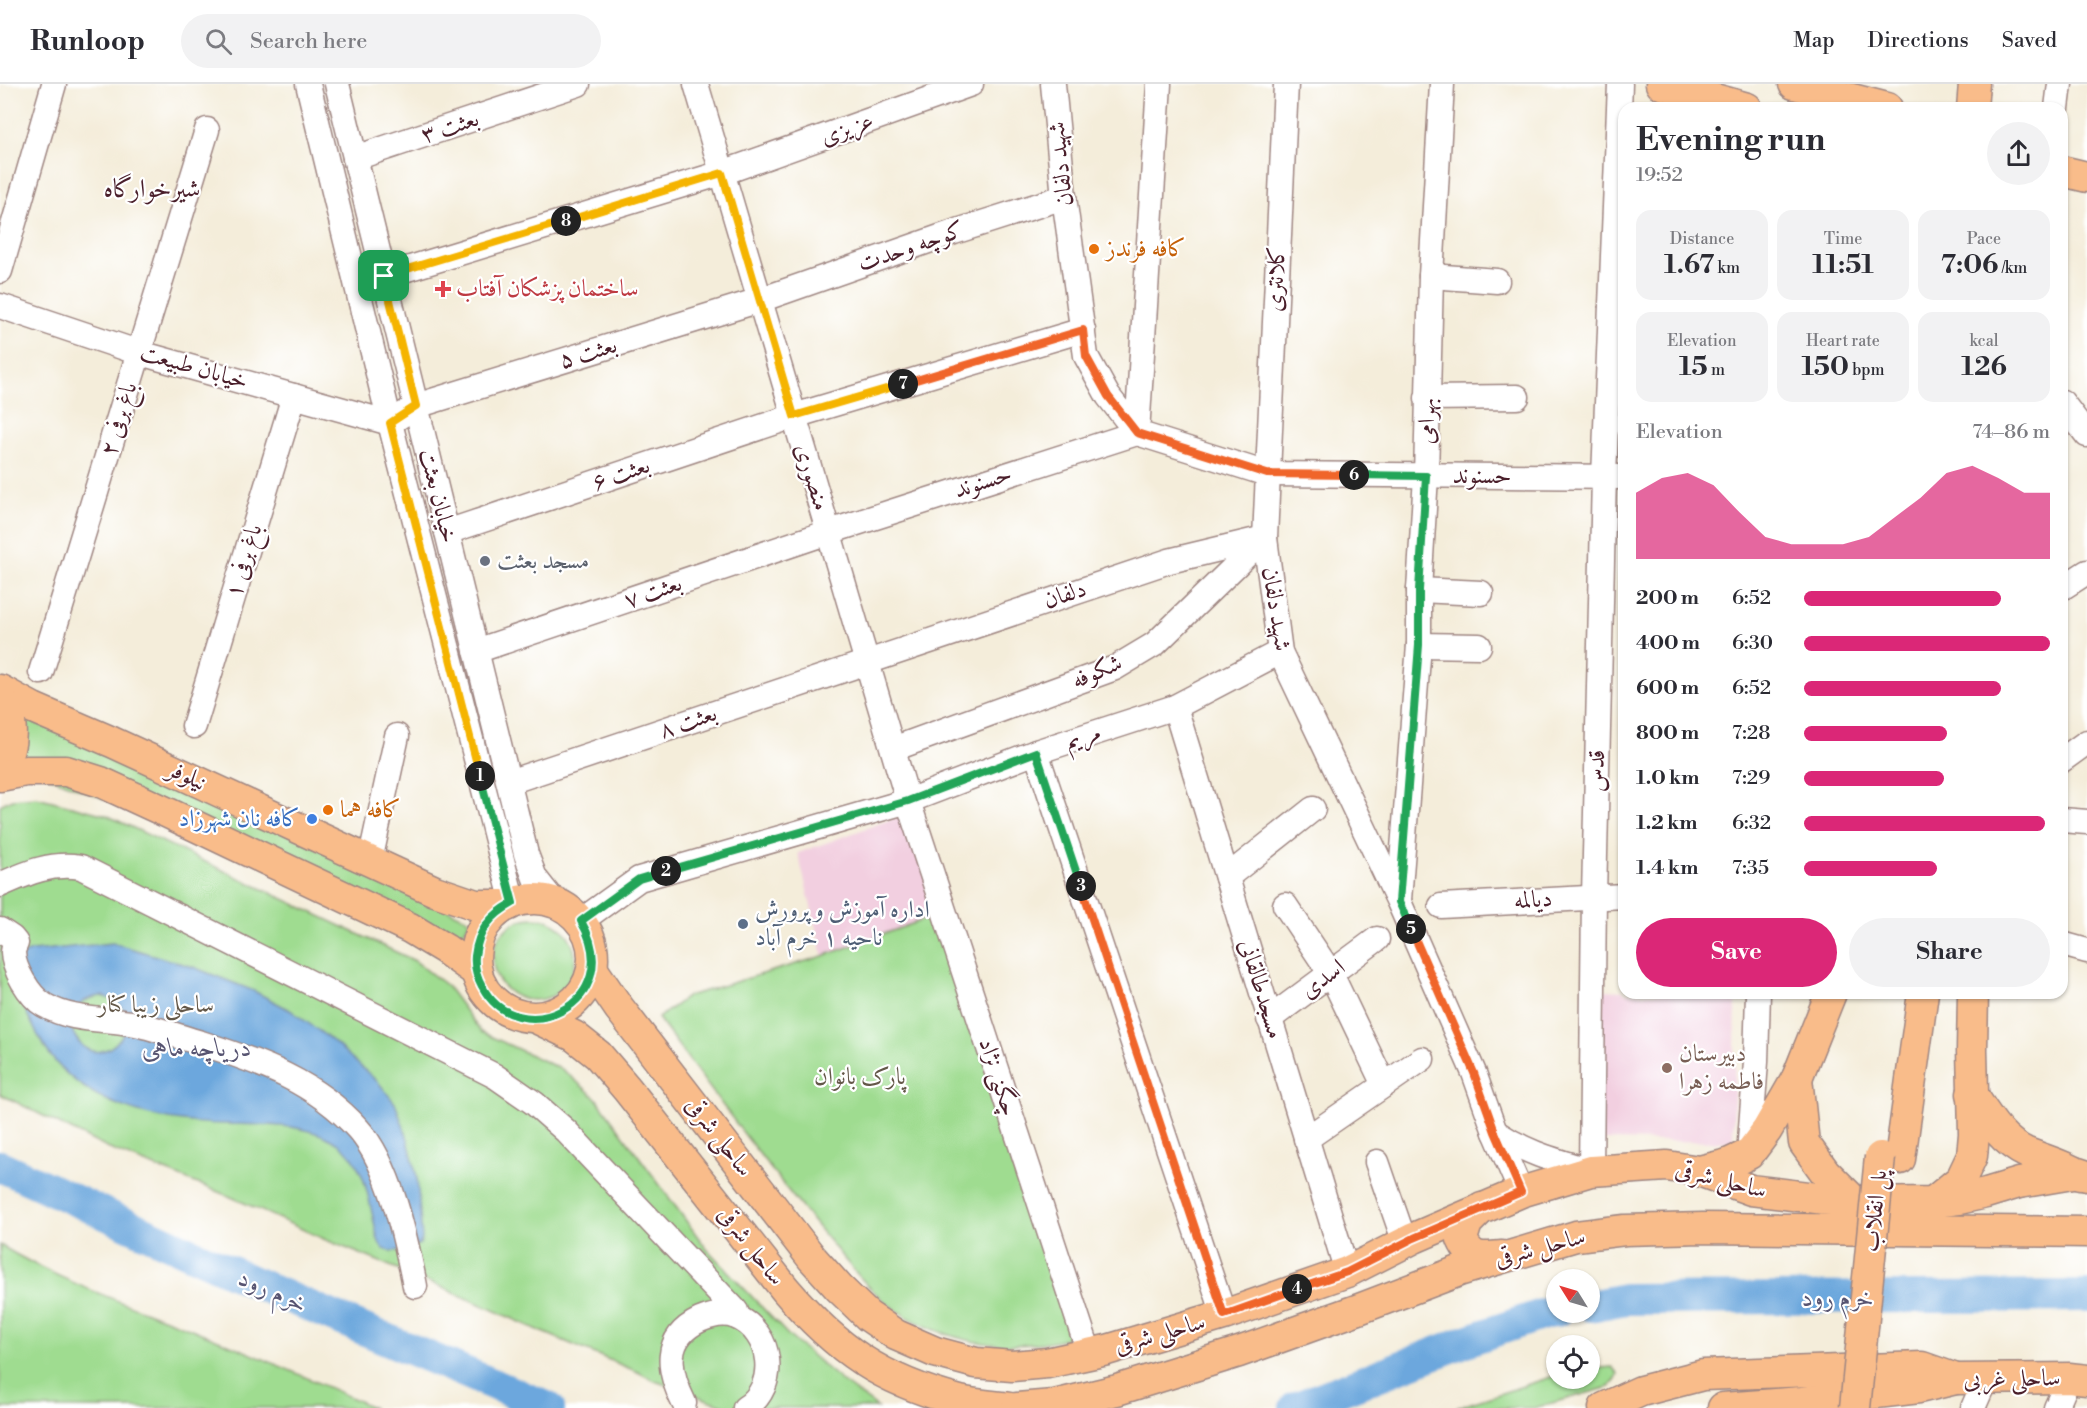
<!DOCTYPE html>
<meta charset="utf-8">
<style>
:root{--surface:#fff;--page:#f2f2f3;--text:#2b2b33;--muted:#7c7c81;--line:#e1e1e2;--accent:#db2777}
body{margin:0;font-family:"Libre Bodoni",Amiri,serif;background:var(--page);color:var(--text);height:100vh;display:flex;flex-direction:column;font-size:22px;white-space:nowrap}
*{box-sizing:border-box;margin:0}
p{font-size:20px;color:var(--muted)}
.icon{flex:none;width:33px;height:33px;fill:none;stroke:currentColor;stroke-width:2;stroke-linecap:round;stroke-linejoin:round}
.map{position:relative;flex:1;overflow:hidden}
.sheet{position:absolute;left:1618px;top:18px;width:450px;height:897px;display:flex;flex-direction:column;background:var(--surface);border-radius:18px;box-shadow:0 2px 4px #0004}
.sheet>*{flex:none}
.needle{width:39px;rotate:307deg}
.buttons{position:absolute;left:1546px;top:1185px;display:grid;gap:12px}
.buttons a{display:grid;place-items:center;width:54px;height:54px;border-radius:50%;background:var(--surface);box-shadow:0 2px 4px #0004;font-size:30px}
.pin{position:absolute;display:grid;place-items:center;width:51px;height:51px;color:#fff;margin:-26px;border-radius:12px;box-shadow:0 3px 9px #0006}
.km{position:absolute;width:30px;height:30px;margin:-15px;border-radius:50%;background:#222;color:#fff;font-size:16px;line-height:30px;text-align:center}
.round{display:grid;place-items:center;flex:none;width:63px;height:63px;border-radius:32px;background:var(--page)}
.overview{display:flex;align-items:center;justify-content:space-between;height:102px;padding:0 18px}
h1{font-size:33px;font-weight:700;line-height:45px}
.stats{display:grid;grid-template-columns:repeat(3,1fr);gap:9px;height:102px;padding:6px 18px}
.stats div{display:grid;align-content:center;border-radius:15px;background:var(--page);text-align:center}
.stats b{font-size:26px;font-weight:700}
.stats small{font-size:16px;font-weight:400}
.stats p{font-size:16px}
.chart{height:168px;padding:12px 18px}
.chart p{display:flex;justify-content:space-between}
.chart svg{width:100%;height:108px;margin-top:6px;fill:var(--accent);opacity:.7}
.primary-button{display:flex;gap:12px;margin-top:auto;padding:12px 18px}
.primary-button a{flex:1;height:69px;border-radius:36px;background:var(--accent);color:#fff;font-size:24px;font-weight:700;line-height:69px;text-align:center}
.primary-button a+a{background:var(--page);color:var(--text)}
ul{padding:0 18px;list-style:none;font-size:20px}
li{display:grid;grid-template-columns:96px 72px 1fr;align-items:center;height:45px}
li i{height:15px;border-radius:8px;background:var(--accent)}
header{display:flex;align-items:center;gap:36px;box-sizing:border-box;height:84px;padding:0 30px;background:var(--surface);border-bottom:2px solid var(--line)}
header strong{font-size:28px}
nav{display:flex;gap:33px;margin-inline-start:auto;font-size:21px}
.search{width:420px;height:54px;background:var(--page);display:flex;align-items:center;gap:15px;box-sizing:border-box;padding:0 21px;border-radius:33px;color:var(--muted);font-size:22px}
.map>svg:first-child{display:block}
.built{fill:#f2cfe0}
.green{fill:#9fdc90;stroke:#747e5e;stroke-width:1.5}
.water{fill:#6ca7dd;stroke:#5b6384;stroke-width:1.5;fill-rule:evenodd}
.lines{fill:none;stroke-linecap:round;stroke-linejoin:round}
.river{stroke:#6ca7dd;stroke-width:32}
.minor-casing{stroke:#9f8682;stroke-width:27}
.major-casing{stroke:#9f8682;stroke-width:33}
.minor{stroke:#fff;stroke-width:24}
.major{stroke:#f9bc8a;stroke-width:30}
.major-bridge-casing{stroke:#9f8682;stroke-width:33;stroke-linecap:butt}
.major-bridge{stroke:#f9bc8a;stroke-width:30}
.split-1-casing{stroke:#fff;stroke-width:12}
.split-2-casing{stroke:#fff;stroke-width:12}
.split-3-casing{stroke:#fff;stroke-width:12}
.split-4-casing{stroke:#fff;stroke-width:12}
.split-5-casing{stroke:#fff;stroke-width:12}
.split-6-casing{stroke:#fff;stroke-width:12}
.split-7-casing{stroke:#fff;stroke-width:12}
.split-8-casing{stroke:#fff;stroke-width:12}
.split-9-casing{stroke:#fff;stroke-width:12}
.split-1{stroke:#f5b400;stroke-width:8}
.split-2{stroke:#22a559;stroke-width:8}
.split-3{stroke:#22a559;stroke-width:8}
.split-4{stroke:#f0652b;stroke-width:8}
.split-5{stroke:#f0652b;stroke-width:8}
.split-6{stroke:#22a559;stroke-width:8}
.split-7{stroke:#f0652b;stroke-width:8}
.split-8{stroke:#f5b400;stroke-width:8}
.split-9{stroke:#f5b400;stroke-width:8}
.food-dot{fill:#e8710a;stroke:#fff;stroke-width:2}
.health-dot{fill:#e0444e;stroke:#fff;stroke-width:2}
.worship-dot{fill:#6b7280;stroke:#fff;stroke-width:2}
.shop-dot{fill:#3f7fe0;stroke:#fff;stroke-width:2}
.service-dot{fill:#5c6f8a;stroke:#fff;stroke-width:2}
.education-dot{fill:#8d6e63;stroke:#fff;stroke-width:2}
.labels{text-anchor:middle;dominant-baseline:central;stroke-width:4.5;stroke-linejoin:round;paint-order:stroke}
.street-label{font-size:24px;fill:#4a1f2b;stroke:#fff}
.food-label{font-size:24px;fill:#c56008;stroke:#fff;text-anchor:start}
.health-label{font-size:24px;fill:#be3a42;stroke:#fff;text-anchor:start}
.worship-label{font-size:24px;fill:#5b616d;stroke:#fff;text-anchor:start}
.shop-label{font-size:24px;fill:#366cbe;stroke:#fff;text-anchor:end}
.service-label{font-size:24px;fill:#4e5e75;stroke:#fff;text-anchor:start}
.park-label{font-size:24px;fill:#645849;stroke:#fff}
.education-label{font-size:24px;fill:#785e54;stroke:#fff;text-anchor:start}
.neighbourhood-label{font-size:26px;fill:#4a1f2b;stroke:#fff}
.water-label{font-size:26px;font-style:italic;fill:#585572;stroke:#fff}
</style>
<header>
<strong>Runloop</strong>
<div class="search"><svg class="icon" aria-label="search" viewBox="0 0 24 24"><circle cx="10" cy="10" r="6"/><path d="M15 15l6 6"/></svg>Search here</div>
<nav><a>Map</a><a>Directions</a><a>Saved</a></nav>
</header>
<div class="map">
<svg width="2087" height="1324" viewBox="0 0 2087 1324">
<rect width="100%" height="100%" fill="#fff"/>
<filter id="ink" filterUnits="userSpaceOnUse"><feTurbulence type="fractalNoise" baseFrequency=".0167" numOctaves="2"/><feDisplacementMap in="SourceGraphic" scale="12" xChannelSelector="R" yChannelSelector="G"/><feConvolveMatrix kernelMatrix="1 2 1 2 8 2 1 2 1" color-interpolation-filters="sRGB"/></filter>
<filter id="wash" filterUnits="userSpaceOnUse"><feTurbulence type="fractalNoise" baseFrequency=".008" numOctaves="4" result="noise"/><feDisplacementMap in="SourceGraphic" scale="24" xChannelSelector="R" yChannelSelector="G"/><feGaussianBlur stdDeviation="1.35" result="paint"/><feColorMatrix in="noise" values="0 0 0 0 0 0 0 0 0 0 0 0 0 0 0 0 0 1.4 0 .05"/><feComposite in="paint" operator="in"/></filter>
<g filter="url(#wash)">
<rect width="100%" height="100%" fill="#f4edda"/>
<g class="built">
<polygon points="903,731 942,829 823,872 798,769"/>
<polygon points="1603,906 1624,907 1624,909 1736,913 1733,1058 1597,1056"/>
</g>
<g class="green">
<polygon points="14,629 230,723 470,836 458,859 9,676"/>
<polygon points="37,713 106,731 415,877 447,902 481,948 563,986 596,1014 706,1164 789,1252 844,1299 878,1324 731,1324 655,1297 638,1288 538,1246 437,1201 326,1156 231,1113 107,1064 0,1010 0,721 12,715"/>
<path d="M942,829l130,424c-56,14 -103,10 -155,-15 -40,-18 -68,-58 -95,-90 -58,-69 -110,-141 -164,-214l30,-22 135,-40z"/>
<circle cx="534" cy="875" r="41"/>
<path d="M0,1161c59,36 124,58 189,83 62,25 124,52 185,80h-374z"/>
<polygon points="1612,1283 1618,1290 1615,1297 1609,1303 1534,1324 1456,1324 1557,1291 1557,1294 1590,1294 1590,1285"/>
</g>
<path class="water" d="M113,859l80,24 61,24 36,19 43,31 46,42 16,20 12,33 10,41 5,62 -2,5c-11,4 -28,11 -38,4 -5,-7 -6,-17 -8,-26 -6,-27 -10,-59 -34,-77 -33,-23 -77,-20 -115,-21 -66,-1 -144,-18 -181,-78 -9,-15 -25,-46 -28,-63 -1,-8 1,-18 1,-27l15,-5zM101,912c58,13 2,85 -25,42 -14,-21 4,-40 25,-42z"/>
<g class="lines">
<g class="river">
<polyline points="0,1082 278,1209 549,1324"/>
<polyline points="1590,1222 1625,1215 2087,1212"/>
<polyline points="1295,1324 1469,1256 1544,1230 1557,1227"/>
</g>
</g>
</g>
<g filter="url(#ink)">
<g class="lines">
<defs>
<g id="minor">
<polyline points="308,0 390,339 513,819"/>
<polyline points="337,0 526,770 535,794 554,818"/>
<polyline points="696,0 908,717 1089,1269"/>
<polyline points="1053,0 1064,113 1086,272 1108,312 1137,349 1267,390 1624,393"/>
<polyline points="1286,0 1265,454 1280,568 1399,818 1474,989 1495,1048 1521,1108"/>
<polyline points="2057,24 2060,0"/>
<polyline points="355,74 578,0"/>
<polyline points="0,187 54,0"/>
<polyline points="384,192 722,89 971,0"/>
<polyline points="1431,192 1497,197"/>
<polyline points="0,222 140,269 390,339 416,322 760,216 954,148 1064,113"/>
<polyline points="1427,314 1517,313"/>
<polyline points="2062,318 2087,351"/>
<polyline points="447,448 794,332 1083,246"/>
<polyline points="2062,504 2087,488"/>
<polyline points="1419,506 1481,509"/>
<polyline points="1419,561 1479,562"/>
<polyline points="476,567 829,448 1137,349 1159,0"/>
<polyline points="41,588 207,46"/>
<polyline points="1175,623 1347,1188"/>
<polyline points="194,642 294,312"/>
<polyline points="893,665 1115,584 1155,560 1263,455"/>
<polyline points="1036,668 1224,1231"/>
<polyline points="2062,676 2087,658"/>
<polyline points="509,698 1169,477 1265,454"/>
<polyline points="2062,736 2087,738"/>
<polyline points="370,777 397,652"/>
<polyline points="1227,793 1313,725"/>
<path d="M0,801c27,-12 51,-23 81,-18l414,209 39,27 32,28 170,180 1,6"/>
<polyline points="1399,816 1419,561 1419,506 1426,392 1431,192 1442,0"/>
<polyline points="1285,821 1331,890 1384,1001"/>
<polyline points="1441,822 1624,812"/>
<polyline points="581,837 639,795 908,717 1036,668 1175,623 1280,568"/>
<path d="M0,846l12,8 4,5c-1,3 -3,6 -3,9 0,16 16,44 31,53 29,17 60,13 92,19 22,5 44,13 65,19 59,19 115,39 157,86 32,35 48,111 57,157"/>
<polyline points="2062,860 2087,867"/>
<polyline points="1269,935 1377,855"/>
<path d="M1495,1048c33,22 59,28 96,39l3,-275 10,-419 16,-393"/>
<polyline points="1306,1055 1422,975"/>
<polyline points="1749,1070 1756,978 1758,909"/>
<polyline points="1377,1078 1405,1159"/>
<path d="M684,1319c-16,-32 -22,-65 16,-83 12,-5 25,-8 36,-3 37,15 43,70 9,91"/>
<polyline points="1973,1324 1986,1294"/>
<polyline points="2056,1324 2069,1294"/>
</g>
<g id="major">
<polyline points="1661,0 1747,24"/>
<polyline points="1794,0 1887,24"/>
<polyline points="1972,24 1974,0"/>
<polyline points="2062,87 2087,93"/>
<polyline points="0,606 33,624 112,658 435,807 476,821 509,821"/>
<path d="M0,613c14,20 15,51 0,70"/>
<polyline points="0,692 26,687 66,687 101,698 166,728 410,844 445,865 477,888"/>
<circle cx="534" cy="874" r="59"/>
<polyline points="593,886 619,924 812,1174 839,1204 868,1232 896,1251 935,1268 976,1279 1012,1282 1047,1279 1107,1266 1224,1231 1347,1188 1414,1154 1521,1108 1591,1087 1667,1082 1699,1087 1751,1106 1856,1119 1933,1118 1959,1115 1986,1109 2019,1099 2078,1089 2087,1092"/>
<path d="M536,934l38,18 24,19 29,34 158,200c52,61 97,92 175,112 16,4 34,5 50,7"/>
<polyline points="1797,994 1804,1059 1825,1088 1856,1119"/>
<path d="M1972,1010c16,24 29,47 55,59 18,7 37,12 53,22"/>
<polyline points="1900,1075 1923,909"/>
<polyline points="1699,1087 1728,1080 1749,1070 1767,1046 1797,994 1831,909"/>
<polyline points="1933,1118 1961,1095 1972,1072 1974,1050 1972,966 1973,909"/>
<path d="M1482,1124l-15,15 -5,16c9,21 20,19 40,17"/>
<polyline points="1017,1324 1054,1321 1117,1306 1239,1268 1359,1225 1459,1187 1576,1152 1625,1146 1703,1144 2087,1148"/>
<polyline points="1604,1324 1641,1307 1703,1291 1922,1283 1956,1295"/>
<polyline points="1723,1324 1802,1318 1919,1304 1956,1295 2069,1294 2087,1296"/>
</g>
</defs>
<use href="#minor" class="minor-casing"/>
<use href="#major" class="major-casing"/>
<use href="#minor" class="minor"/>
<use href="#major" class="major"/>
<defs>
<polyline id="major-bridge" points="1855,1324 1880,1073"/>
</defs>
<use href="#major-bridge" class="major-bridge-casing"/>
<use href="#major-bridge" class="major-bridge"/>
</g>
</g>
<g class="lines" filter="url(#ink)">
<defs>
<polyline id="split-1" points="384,192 416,322 390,339 480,692"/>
<path id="split-2" d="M480,692l33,127c-22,12 -35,27 -38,53 -1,10 2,21 7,30 35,68 147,18 99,-65l58,-42 27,-8"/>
<polyline id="split-3" points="666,787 908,717 1036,668 1081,802"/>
<polyline id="split-4" points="1081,802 1224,1231 1297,1205"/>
<polyline id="split-5" points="1297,1205 1347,1188 1414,1154 1521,1108 1495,1048 1474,989 1411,845"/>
<polyline id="split-6" points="1354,391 1426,392 1419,506 1419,561 1399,818 1411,845"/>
<polyline id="split-7" points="903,300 1083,246 1086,272 1108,312 1137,349 1267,390 1354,391"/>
<polyline id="split-8" points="566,137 722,89 794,332 903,300"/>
<polyline id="split-9" points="384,192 566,137"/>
</defs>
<use href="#split-1" class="split-1-casing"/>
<use href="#split-2" class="split-2-casing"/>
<use href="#split-3" class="split-3-casing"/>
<use href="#split-4" class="split-4-casing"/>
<use href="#split-5" class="split-5-casing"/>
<use href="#split-6" class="split-6-casing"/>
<use href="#split-7" class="split-7-casing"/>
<use href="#split-8" class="split-8-casing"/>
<use href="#split-9" class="split-9-casing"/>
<use href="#split-1" class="split-1"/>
<use href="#split-2" class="split-2"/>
<use href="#split-3" class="split-3"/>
<use href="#split-4" class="split-4"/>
<use href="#split-5" class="split-5"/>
<use href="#split-6" class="split-6"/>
<use href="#split-7" class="split-7"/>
<use href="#split-8" class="split-8"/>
<use href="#split-9" class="split-9"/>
</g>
<g class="food-dot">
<circle cx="1094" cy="165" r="6"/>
<circle cx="328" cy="726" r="6"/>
</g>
<path class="health-dot" d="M440 196h6v6h6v6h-6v6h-6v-6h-6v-6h6z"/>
<circle class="worship-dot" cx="485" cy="477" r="6"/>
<circle class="shop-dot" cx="312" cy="735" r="6"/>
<circle class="service-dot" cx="743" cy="840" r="6"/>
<circle class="education-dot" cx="1667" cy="984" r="6"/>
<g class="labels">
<g class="street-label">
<text transform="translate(450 43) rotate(-18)">بعثت ۳</text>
<text transform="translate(847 45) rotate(-20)">عزیزی</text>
<text transform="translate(1061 80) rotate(-96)">شهید دلفان</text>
<text transform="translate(911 163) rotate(-19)">کوچه وحدت</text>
<text transform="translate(1276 195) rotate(-87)">کلانتری</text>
<text transform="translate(588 269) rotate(-17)">بعثت ۵</text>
<text transform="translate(194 283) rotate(16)">خیابان طبیعت</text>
<text transform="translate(119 335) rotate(-73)">باغ برفی ۲</text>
<text transform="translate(1427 337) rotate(-89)">بهرامی</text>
<text transform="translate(621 390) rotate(-19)">بعثت ۶</text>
<text x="1482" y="392">حسنوند</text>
<text transform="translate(812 393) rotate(73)">منصوری</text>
<text transform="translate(983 398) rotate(-18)">حسنوند</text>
<text transform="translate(438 412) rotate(76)">خیابان بعثت</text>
<text transform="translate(244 477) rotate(-73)">باغ برفی ۱</text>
<text transform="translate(653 508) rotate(-19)">بعثت ۷</text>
<text transform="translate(1065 511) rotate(-18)">دلفان</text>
<text transform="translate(1276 525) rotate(81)">شهید دلفان</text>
<text transform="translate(1097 588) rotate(-23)">شکوفه</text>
<text transform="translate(688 638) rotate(-19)">بعثت ۸</text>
<text transform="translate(1083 653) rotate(-18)">مریم</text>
<text transform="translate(1597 687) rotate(-89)">قدس</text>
<text transform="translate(187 692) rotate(25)">نیلوفر</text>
<text transform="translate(1533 816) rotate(-4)">دیالمه</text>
<text transform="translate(1323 895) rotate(-36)">اسدی</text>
<text transform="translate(1261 905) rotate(73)">مسجدطالقانی</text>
<text transform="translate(998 993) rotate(72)">چگنی نژاد</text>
<text transform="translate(719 1053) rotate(52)">ساحلی شرقی</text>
<text transform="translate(1721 1096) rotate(14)">ساحلی شرقی</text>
<text transform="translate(1875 1127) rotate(-84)">پل انقلاب</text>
<text transform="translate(751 1162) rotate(52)">ساحل شرقی</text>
<text transform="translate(1540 1164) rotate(-15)">ساحل شرقی</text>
<text transform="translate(1160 1250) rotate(-16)">ساحلی شرقی</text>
<text transform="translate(2012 1295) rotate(-1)">ساحلی غربی</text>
</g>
<g class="food-label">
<text x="1106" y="165">کافه فرندز</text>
<text x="340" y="726">کافه هما</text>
</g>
<g class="health-label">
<text x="456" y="205">ساختمان پزشکان آفتاب</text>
</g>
<g class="worship-label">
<text x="497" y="477">مسجد بعثت</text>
</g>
<g class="shop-label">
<text x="300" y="735">کافه نان شهرزاد</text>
</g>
<g class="service-label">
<text x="755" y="826">اداره آموزش و پرورش<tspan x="755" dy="28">ناحیه ۱ خرم آباد</tspan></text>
</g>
<g class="park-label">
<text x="156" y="921">ساحلی زیبا کنار</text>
<text x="860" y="993">پارک بانوان</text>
</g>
<g class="education-label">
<text x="1679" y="970">دبیرستان<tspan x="1679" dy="28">فاطمه زهرا</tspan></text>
</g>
<g class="neighbourhood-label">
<text x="152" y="105">شیرخوارگاه</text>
</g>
<g class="water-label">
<text x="197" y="964">دریاچه ماهی</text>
<text transform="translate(273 1207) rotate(24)">خرم رود</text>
<text x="1838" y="1214">خرم رود</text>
</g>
</g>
</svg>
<div class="buttons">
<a><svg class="needle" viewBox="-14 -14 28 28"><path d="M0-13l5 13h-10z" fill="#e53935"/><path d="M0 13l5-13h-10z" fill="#7c7c81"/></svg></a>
<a><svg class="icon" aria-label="locate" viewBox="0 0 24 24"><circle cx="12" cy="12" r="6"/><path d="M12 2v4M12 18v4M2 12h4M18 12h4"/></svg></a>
</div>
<div class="pin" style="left:384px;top:192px;background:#1e9e55"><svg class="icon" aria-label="arrive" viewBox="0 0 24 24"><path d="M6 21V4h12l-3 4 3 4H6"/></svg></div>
<b class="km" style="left:480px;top:692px">1</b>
<b class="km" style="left:666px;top:787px">2</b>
<b class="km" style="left:1081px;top:802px">3</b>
<b class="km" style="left:1297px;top:1205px">4</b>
<b class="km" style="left:1411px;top:845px">5</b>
<b class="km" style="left:1354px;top:391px">6</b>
<b class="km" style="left:903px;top:300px">7</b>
<b class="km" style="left:566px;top:137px">8</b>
<section class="sheet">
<div class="overview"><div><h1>Evening run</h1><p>19:52</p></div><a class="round"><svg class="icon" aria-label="share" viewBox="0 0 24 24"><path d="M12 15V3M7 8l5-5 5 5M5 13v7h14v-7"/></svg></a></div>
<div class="stats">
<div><p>Distance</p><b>1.67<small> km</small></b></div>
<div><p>Time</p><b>11:51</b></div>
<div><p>Pace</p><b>7:06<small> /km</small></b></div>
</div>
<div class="stats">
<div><p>Elevation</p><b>15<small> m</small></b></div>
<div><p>Heart rate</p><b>150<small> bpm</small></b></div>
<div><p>kcal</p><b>126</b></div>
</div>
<div class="chart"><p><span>Elevation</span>74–86 m</p>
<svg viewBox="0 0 160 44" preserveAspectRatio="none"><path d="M0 44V17L10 11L20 9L30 14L40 25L50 35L60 38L70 38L80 38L90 35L100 27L110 19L120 9L130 6L140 11L150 17L160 17V44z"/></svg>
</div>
<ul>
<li><b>200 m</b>6:52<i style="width:80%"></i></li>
<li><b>400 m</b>6:30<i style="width:100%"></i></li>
<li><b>600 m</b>6:52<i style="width:80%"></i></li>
<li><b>800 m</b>7:28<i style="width:58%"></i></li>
<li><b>1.0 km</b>7:29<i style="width:57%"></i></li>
<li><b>1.2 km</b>6:32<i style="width:98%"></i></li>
<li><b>1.4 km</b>7:35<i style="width:54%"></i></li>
</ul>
<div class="primary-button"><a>Save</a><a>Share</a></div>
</section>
</div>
